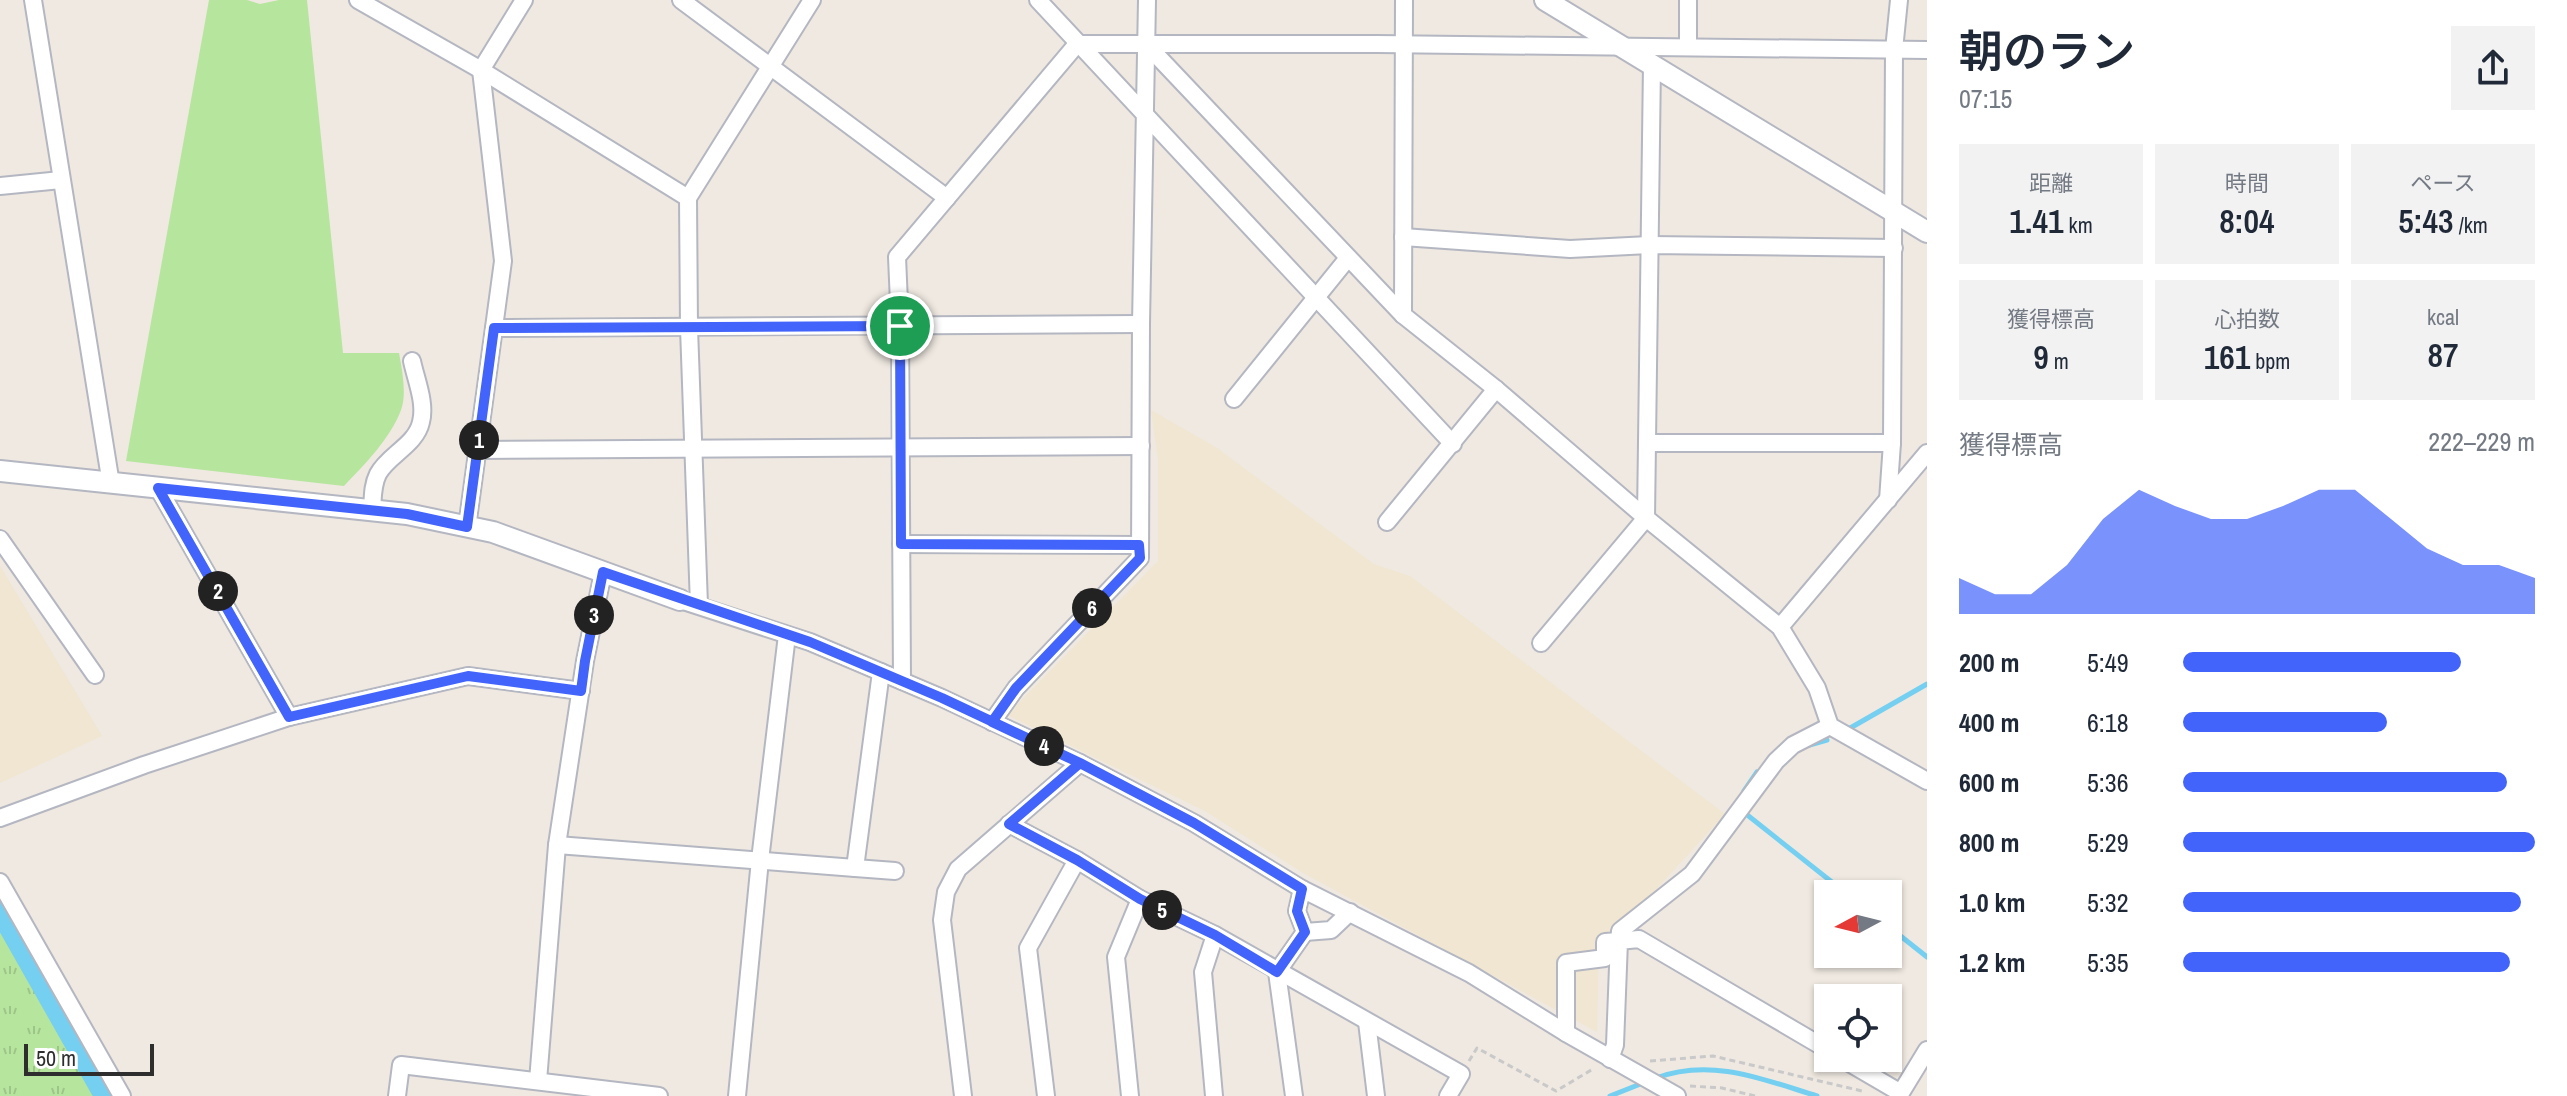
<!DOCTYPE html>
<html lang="ja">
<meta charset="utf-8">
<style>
:root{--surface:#fff;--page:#f2f2f3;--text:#1f2937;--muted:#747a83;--accent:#4264fb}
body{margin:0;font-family:"Archivo Narrow","Noto Sans JP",sans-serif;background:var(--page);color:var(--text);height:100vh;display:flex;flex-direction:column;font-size:30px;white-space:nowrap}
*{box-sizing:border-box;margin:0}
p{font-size:26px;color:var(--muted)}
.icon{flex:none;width:44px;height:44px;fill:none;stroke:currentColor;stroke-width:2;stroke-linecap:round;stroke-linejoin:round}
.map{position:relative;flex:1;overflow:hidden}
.drawer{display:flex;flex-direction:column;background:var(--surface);width:640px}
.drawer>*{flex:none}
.needle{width:52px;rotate:263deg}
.buttons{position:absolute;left:1814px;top:880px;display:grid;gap:16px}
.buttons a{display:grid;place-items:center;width:88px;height:88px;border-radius:0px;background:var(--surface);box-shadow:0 2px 6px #0004;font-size:40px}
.scale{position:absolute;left:24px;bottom:20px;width:130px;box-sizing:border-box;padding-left:8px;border:4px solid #2e2e2e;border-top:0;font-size:22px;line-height:28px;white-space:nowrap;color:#2e2e2e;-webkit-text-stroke:6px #fff;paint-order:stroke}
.pin{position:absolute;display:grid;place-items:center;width:68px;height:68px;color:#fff;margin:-34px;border:4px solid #fff;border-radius:50%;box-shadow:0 2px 8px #0007}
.km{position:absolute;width:40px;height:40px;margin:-20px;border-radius:50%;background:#222;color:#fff;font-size:22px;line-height:40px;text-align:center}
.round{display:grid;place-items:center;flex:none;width:84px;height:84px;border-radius:0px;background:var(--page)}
.headline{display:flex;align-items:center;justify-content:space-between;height:136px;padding:0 32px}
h1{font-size:44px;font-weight:600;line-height:60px}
.stats{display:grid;grid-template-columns:repeat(3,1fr);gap:12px;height:136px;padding:8px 32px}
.stats div{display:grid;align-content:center;border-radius:0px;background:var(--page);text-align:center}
.stats b{font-size:34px;font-weight:600}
.stats small{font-size:22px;font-weight:400}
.stats p{font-size:22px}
.chart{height:224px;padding:16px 32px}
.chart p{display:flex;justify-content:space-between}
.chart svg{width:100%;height:144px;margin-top:8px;fill:var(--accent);opacity:.7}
ul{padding:0 32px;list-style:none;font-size:26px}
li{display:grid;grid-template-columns:128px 96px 1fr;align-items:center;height:60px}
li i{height:20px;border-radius:10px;background:var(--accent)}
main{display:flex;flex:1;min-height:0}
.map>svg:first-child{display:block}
.education{fill:#f0e6d1}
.grass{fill:#b6e59e}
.park{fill:url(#park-tufts)}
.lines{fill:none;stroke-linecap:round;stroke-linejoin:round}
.stream{stroke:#75cff0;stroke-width:5}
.river{stroke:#75cff0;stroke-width:32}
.minor-casing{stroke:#b4b7c1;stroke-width:20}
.tertiary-casing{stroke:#b4b7c1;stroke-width:24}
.path{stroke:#c9c9c9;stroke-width:3;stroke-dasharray:6 4;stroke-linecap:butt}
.minor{stroke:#fff;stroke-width:16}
.tertiary{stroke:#fff;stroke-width:20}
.route-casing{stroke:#fff;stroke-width:16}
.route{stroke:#4264fb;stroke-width:10}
</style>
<main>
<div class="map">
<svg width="1927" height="1096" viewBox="0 0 1927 1096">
<defs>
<pattern id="park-tufts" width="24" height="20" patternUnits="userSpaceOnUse" patternTransform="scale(2)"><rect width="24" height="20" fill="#b6e59e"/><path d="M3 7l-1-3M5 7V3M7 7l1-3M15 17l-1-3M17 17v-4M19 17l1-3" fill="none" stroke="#9dc588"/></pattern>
</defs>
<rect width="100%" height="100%" fill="#efe9e1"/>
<g class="education">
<polygon points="1151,410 1217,448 1374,564 1410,576 1725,814 1630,918 1599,941 1597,1032 1303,873 1205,811 1007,715 1158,561 1158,459"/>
<polygon points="0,566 102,736 0,783"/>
</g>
<path class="grass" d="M209,0h38l13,4 19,-4h28l36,353h56c3,16 8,42 2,57 -11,29 -36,54 -57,76l-218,-25z"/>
<polygon class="park" points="0,906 38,968 104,1096 0,1096"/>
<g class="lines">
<g class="stream">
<polyline points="1845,731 1927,684"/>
<polyline points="1806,746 1827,740"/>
<polyline points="1744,791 1757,772"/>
<polyline points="1741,810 1847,894"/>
<polyline points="1888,926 1927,957"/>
<path d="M1656,1078c55,-21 109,2 161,18"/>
<polyline points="1610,1096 1643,1083"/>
</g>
<polyline class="river" points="0,900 111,1096"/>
<defs>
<g id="minor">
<polyline points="33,0 111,484"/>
<polyline points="358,0 481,70 688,198 689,328 699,605"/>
<polyline points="681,0 947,198"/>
<polyline points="1038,0 1453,444"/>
<polyline points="1146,44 1403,315 1496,389 1646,518 1780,627 1817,688 1830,726 1927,781"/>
<polyline points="1688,47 1688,0"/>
<polyline points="0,186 61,180"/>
<polyline points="688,198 812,0"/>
<polyline points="1403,237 1570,249 1649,245 1894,248"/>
<polyline points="1403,315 1404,0"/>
<polyline points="494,328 1141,324"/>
<polyline points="1234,399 1348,258"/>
<polyline points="1647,443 1892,443"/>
<polyline points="477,450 1141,446"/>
<polyline points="158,488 289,717"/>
<polyline points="1888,500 1892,443 1894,50 1899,0"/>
<path d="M372,511c1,-13 0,-25 6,-37 10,-19 38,-29 43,-52 5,-19 -5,-42 -9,-61"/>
<polyline points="1387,522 1496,389"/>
<polyline points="467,527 503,261 481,70 524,0"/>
<polyline points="0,539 95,675"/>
<polyline points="901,544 1139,545"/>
<polyline points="680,600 810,642 942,698 1080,763 1194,823 1302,889 1469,973 1566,1033 1677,1096"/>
<polyline points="1780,627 1927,453"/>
<polyline points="1541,643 1646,518 1652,64"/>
<polyline points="902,681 900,326 897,257 1077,44 1377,44 1927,50"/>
<polyline points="992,722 1016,688 1140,558 1141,324 1147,0"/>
<polyline points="0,818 144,765 289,717 468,676 581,691"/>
<polyline points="1009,824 1077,860 1140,899 1215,935 1461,1074 1448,1096"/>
<polyline points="557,845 855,868 881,672"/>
<polyline points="855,868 895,871"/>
<polyline points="0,882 122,1096"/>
<polyline points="1305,932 1331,930 1350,912"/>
<polyline points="1367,1022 1376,1096"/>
<polyline points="1566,1033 1566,963 1605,958 1605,942 1619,941 1620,931 1692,874 1776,761 1793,745 1830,726"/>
<polyline points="1841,1058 1899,1092"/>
<polyline points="1610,1059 1615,1045 1619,941 1639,939 1828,1050"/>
<polyline points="538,1081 557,845 585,661 603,572"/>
<polyline points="397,1096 401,1065 659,1096"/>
<polyline points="737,1096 760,860 787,635"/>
<polyline points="963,1096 942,920 946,892 958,869 1080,763"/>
<polyline points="1046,1096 1028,948 1077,860"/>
<polyline points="1130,1096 1116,957 1140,899"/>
<polyline points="1214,1096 1203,972 1215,935"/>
<polyline points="1294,1096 1277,972 1305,932 1297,911 1302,889"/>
<polyline points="1899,1096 1927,1050"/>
</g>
<g id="tertiary">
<polyline points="1545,0 1927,232"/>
<polyline points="0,471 407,514 493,532 680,600"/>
</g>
</defs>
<use href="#minor" class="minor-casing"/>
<use href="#tertiary" class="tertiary-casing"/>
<g class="path">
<polyline points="1469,1061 1477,1048 1556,1091 1593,1069"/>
<polyline points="1650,1061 1713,1056 1862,1091"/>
<polyline points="1690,1086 1722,1088 1755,1096"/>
</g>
<use href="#minor" class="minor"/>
<use href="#tertiary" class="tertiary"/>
</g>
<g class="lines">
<defs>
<polyline id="route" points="900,326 494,328 467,527 407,514 158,488 289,717 468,676 581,691 585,661 603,572 810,642 942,698 1080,763 1194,823 1302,889 1297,911 1305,932 1277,972 1215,935 1140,899 1077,860 1009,824 1080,763 992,722 1016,688 1140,558 1139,545 901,544 900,326"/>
</defs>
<use href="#route" class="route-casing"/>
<use href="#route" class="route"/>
</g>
</svg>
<div class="buttons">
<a><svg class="needle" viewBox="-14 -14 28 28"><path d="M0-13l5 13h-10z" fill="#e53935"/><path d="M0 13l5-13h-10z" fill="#747a83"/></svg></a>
<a><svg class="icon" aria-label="locate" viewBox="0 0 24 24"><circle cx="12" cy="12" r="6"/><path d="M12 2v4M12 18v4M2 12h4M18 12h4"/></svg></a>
</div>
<div class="scale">50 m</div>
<div class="pin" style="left:900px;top:326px;background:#1e9e55"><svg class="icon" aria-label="arrive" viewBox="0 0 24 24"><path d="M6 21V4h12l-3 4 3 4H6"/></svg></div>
<b class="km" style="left:479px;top:440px">1</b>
<b class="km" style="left:218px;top:591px">2</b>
<b class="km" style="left:594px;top:615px">3</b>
<b class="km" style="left:1044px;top:746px">4</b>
<b class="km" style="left:1162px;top:910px">5</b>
<b class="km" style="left:1092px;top:608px">6</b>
</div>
<section class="drawer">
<div class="headline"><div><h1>朝のラン</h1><p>07:15</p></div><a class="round"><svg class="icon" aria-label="share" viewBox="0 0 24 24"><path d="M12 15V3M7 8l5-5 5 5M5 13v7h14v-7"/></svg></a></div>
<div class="stats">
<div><p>距離</p><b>1.41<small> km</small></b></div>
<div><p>時間</p><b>8:04</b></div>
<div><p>ペース</p><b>5:43<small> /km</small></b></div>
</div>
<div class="stats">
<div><p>獲得標高</p><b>9<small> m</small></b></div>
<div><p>心拍数</p><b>161<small> bpm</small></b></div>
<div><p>kcal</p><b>87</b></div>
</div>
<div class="chart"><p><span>獲得標高</span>222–229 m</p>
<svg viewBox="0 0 160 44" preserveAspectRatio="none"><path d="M0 44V33L10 38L20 38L30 29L40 15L50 6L60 11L70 15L80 15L90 11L100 6L110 6L120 15L130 24L140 29L150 29L160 33V44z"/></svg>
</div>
<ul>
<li><b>200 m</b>5:49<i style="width:79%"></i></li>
<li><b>400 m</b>6:18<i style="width:58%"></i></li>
<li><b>600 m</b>5:36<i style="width:92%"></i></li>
<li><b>800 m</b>5:29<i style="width:100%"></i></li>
<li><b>1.0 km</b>5:32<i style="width:96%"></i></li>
<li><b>1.2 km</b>5:35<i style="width:93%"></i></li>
</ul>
</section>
</main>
